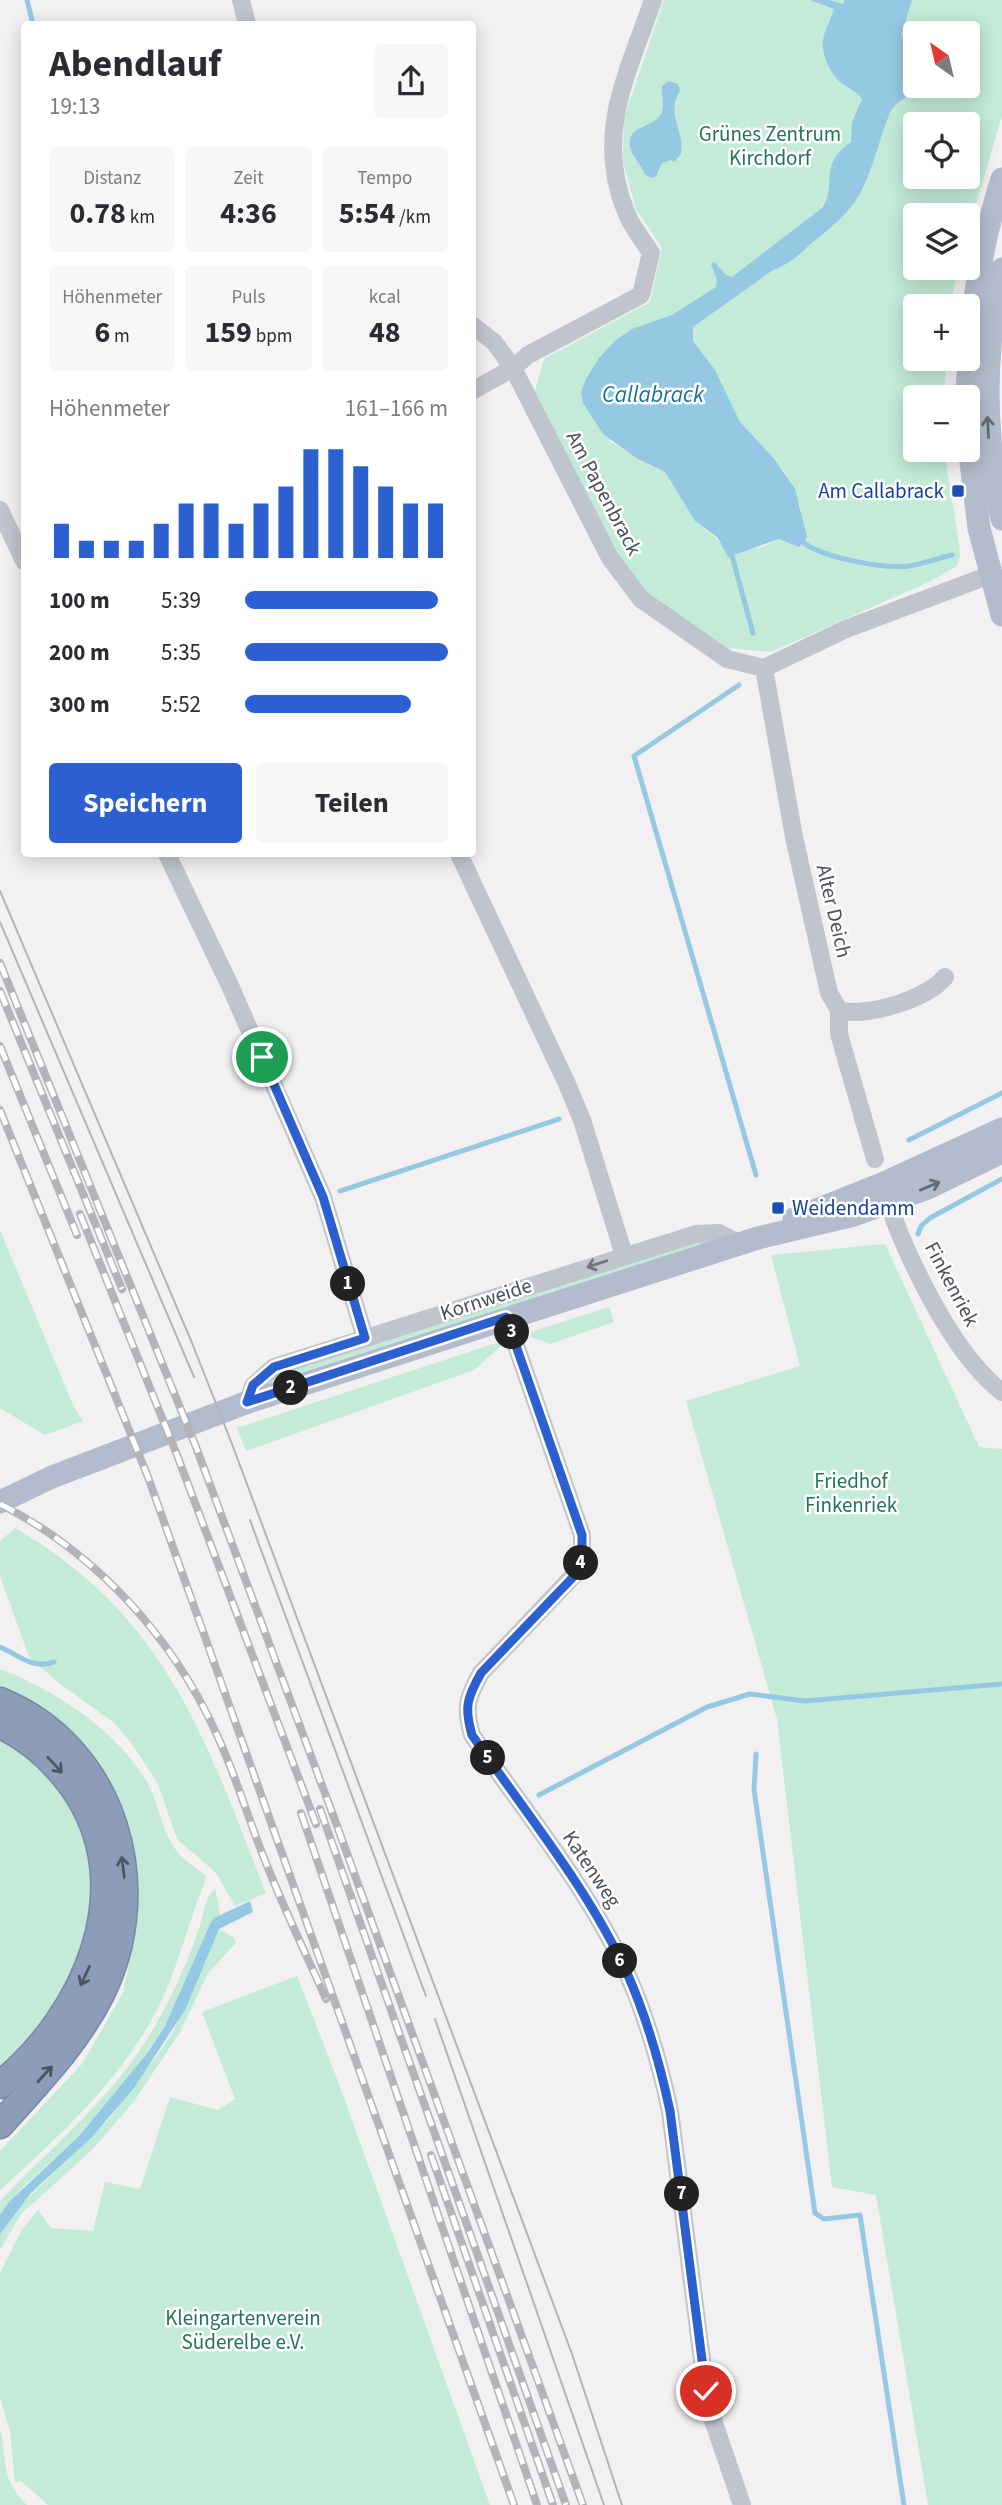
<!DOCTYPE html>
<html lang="de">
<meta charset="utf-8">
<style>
:root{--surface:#fff;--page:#f7f7f7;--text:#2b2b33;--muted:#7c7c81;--accent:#2c5fd0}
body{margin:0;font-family:"Source Sans 3",sans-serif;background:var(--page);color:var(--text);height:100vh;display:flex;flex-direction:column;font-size:26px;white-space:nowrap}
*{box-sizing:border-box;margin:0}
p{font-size:23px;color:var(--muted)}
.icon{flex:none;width:38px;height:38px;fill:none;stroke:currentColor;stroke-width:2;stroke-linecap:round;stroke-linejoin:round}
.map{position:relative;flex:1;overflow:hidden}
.sheet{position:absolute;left:21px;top:21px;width:455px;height:836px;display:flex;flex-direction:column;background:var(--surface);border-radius:7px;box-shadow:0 4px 18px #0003}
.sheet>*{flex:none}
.needle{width:46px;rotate:326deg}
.tools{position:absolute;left:903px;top:21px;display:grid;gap:14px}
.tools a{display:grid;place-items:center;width:77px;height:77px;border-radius:7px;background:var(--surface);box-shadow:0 4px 18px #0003;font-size:35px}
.pin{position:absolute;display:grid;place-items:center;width:60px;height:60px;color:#fff;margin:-30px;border:4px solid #fff;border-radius:50%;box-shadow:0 2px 7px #0007}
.km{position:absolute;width:35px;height:35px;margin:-18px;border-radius:50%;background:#222;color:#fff;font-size:19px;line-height:35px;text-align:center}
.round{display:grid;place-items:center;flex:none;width:74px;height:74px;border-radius:7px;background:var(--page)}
.headline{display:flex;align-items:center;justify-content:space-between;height:119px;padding:0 28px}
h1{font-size:38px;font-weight:700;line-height:52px}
.metrics{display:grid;grid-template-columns:repeat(3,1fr);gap:10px;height:119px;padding:7px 28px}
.metrics div{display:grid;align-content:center;border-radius:7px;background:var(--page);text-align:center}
.metrics b{font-size:30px;font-weight:700}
.metrics small{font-size:19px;font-weight:400}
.metrics p{font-size:19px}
.chart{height:196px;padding:14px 28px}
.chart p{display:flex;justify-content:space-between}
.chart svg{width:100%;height:126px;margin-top:7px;stroke:var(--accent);stroke-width:6}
.button{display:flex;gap:14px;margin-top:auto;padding:14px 28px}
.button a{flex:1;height:80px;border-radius:7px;background:var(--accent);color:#fff;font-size:28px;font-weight:700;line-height:80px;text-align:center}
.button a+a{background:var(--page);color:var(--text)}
ul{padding:0 28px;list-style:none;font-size:23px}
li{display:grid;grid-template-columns:112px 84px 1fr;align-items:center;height:52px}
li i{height:18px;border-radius:9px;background:var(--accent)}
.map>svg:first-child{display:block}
.green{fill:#c3ebd8;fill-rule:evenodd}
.water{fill:#95c9e3}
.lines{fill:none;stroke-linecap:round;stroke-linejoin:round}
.stream{stroke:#95c9e3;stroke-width:5}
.highway-casing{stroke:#7888a5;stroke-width:29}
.minor{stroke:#c0c5cd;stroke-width:18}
.major{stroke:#b3bccc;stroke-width:23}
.highway{stroke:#8d9db9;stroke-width:26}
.tram{stroke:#b3b4b9;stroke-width:2}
.rail-casing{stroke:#b3b4b9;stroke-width:8}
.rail{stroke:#fff;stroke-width:5;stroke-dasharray:16;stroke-linecap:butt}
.oneway{stroke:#646c77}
.oneway2{stroke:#6d747d}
.oneway3{stroke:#4d5560}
.route-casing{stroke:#fff;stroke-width:14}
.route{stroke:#2c5fd0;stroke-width:9}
.transit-dot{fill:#1a4fb4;stroke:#fff;stroke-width:2.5}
.labels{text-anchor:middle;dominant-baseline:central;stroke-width:5;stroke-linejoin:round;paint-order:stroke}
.park-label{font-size:21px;fill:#217656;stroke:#fff}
.transit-label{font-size:21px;fill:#164399;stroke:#fff;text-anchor:end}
.street-label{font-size:21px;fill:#4a515b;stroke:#fff}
.water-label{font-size:23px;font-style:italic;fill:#1b719d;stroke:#fff}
</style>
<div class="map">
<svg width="1002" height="2505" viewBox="0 0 1002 2505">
<rect width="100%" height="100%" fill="#f2f0f0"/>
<g class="green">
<path d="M664,0h338v116l-34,115v-16h-53v53h42l-6,38h-36v53h32l-4,38h-28v53h29l15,93 1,13 -3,10 -26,15 -160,71 -44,-4 -78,-53 -31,-39 -83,-165 9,-32 106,-57 12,-54 -26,-39 -13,-47 1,-44zM915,33h53v53h-53zM915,124h53v53h-53zM651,324l42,3v14l47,81 45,51 15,32 3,25 4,7 -18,4 -10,-2 -17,8 -22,3 -15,-4 -30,-25 -30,-49 -29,-14 -25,-16 -25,-63c15,-23 36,-50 65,-55z"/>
<polygon points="0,1230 73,1405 83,1421 45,1435 0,1408"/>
<polygon points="697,1238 714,1241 262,1385 265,1378"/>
<polygon points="885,1244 979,1447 1002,1449 1002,2505 928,2505 876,2195 832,2187 777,1719 686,1401 800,1366 771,1255"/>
<polygon points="609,1307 614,1322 550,1344 531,1337 531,1332"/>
<polygon points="499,1342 503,1344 474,1370 246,1451 237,1428"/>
<path d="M15,1528c153,89 190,211 251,365l-31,13 -19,-33 -39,-34 -19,-55 -26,-40 -19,-22 -53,-38 -31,-27 -29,-81v-35z"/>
<path d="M0,1669c54,21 112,58 144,108 14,21 16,48 29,69 8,13 20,20 32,29l1,4c-16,38 -25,78 -42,116 -35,78 -102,139 -164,195v-39l82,-87 41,-71 5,-23 4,-78 -132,-201z"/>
<polygon points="0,1733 16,1743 75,1804 97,1894 74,1977 37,2032 0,2069"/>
<path d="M215,1888l5,27 -10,9 -45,102 -16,25 -70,85 -58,53 -21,26v-14c53,-56 114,-104 153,-172 18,-30 33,-64 45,-97 5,-14 6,-33 17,-44z"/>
<polygon points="219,1929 234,1938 236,1943 208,1973 180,2032 135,2100 92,2150 21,2214 0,2250 0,2234 19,2207 110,2118 163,2047 174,2030"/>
<polygon points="297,1976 339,2084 490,2505 48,2505 21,2481 15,2482 10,2431 0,2397 0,2273 21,2231 38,2210 51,2228 93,2231 105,2182 140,2189 170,2097 218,2110 235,2099 202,2012"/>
<path d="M0,2428c8,38 0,49 27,77h-27z"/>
</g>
<g class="water">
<path d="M810,0h19l14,4 2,-4h67l-11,36 11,4c6,11 8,42 -1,52 -8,9 -18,11 -22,23 -11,27 -16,56 -31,82 -11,18 -29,32 -46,46 -13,11 -23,22 -39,27l-80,57v14l22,29 25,52 35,38 20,29 12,48 -8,10 -20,-8 -51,18 -10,-19 -23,-17 -30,-49 -29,-14 -33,-24 -20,-31 -2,-11 5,-13 13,-21 18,-19 15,-10 40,-14 44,-28 1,-7 -6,-16 3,-2 12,13 6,2 90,-69c16,-22 -5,-43 29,-66l1,-20 10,-23c-6,-9 -14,-10 -22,-17 -9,-8 -19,-28 -17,-41 1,-10 8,-22 11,-32z"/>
<path d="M669,81l9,3 2,7c-15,23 5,39 1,63l-7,8 -3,-2 -9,3 -6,13 -4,2 -7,-3c-3,-9 -11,-17 -14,-25 -8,-25 22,-21 30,-36 4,-7 0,-19 1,-28z"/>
<polygon points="250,1901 253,1912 219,1929 185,2010 134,2088 92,2137 31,2193 0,2234 0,2215 9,2202 79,2136 149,2051 165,2026 210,1924 214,1918"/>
</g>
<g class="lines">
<g class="stream">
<polyline points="27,0 33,24"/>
<path d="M803,542c19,16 81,27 106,24 14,-2 29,-8 43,-11"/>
<polyline points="732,556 753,633"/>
<polyline points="739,685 634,756 756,1175"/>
<polyline points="909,1140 1002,1093"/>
<polyline points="340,1191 559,1119"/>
<polyline points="918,1234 921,1226 930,1218 1002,1179"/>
<path d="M0,1647c19,8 33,23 54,15"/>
<polyline points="756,1754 754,1790 815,2213 824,2219 860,2215 904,2505"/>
<polyline points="539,1795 707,1707 750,1694 805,1701 1002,1684"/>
</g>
<defs>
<g id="highway">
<path d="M0,1701c115,47 154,186 101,293 -25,50 -64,89 -101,131"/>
<path d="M0,1725c29,13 54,36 73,62 70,100 13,228 -73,298"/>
</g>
</defs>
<use href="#highway" class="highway-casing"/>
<g class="minor">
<polyline points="241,0 247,24"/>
<polyline points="472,325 494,342 513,368 610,558 641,599 727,659 764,668"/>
<path d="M472,391l41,-23 15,-13 113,-60 10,-42c-8,-13 -20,-27 -25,-41 -32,-78 2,-139 27,-212"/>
<polyline points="0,510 24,561"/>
<polyline points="764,668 794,837 829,993 839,1010 839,1034 875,1159"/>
<polyline points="764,668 846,629 990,575"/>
<polyline points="167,854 231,988 323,1197 365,1338"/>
<polyline points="459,854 567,1084 582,1120 624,1255"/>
<path d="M839,1010c27,8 88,-11 106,-33"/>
<path d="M884,1191c20,61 67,162 118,201"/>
<path d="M506,1317l76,218v26l-5,11 -96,101c-14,25 -17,34 -9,62 53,77 116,153 155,238 20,45 33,91 43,138l36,280 7,29 29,85"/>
<polyline points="248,1402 253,1386 274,1367 696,1234 719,1233 741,1244"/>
</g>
<g class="major">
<path d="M1002,269c-19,83 -18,167 0,250"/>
<path d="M967,397c2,-75 12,-147 35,-218"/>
<polyline points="968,438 979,528 1002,615"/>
<polyline points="794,1219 882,1184 1002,1129"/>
<polyline points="0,1502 52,1477 248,1402 758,1238 854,1215 928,1188 1002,1152"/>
</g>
<use href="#highway" class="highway"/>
<g class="tram">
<polyline points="0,891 192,1343 232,1444 572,2354 622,2505"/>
<polyline points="0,922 194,1377"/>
<polyline points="250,1520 426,1996"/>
<polyline points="435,2019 604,2505"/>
</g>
<defs>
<g id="rail">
<polyline points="0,963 196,1447 336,1823 583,2505"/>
<polyline points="0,991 122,1289"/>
<polyline points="0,1046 77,1235"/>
<polyline points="0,1110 148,1477 514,2505"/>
<polyline points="80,1214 177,1455 316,1824"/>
<path d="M0,1504c96,49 173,133 217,231 19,41 32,86 49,128 18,46 40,91 60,136"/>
<polyline points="320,1809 566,2505"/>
<polyline points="301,1813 537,2505"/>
<polyline points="431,2155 553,2505"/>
</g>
</defs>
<use href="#rail" class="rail-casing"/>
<use href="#rail" class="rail"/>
</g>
<defs><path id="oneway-shaft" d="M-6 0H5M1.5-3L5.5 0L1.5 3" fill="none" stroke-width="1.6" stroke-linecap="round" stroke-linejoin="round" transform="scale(1.75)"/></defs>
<g class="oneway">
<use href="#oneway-shaft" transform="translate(988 427) rotate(-93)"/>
<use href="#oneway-shaft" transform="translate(930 1186) rotate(-23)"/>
</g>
<use class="oneway2" href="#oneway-shaft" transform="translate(597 1264) rotate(162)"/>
<g class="oneway3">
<use href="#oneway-shaft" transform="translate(55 1765) rotate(47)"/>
<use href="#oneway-shaft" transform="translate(123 1867) rotate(-97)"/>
<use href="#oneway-shaft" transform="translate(85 1976) rotate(115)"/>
<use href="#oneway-shaft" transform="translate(45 2074) rotate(-48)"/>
</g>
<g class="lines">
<defs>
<path id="route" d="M262,1057l61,140 42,141 -91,29 -21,18 -6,17 259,-85 76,218v26l-5,12 -96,100c-14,25 -17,34 -9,62 53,77 116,153 155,238 20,45 33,91 43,138l36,280"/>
</defs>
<use href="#route" class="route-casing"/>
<use href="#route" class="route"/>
</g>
<g class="transit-dot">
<rect x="951" y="484" width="14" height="14" rx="3.5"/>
<rect x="771" y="1201" width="14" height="14" rx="3.5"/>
</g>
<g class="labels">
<g class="park-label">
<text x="770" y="134">Grünes Zentrum<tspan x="770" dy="24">Kirchdorf</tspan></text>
<text x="851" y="1481">Friedhof<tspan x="851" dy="24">Finkenriek</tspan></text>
<text x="243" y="2318">Kleingartenverein<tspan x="243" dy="24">Süderelbe e.V.</tspan></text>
</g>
<g class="transit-label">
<text x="944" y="491">Am Callabrack</text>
<text x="792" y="1208" text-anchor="start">Weidendamm</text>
</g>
<g class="street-label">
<text transform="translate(604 493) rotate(62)">Am Papenbrack</text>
<text transform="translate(834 911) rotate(77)">Alter Deich</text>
<text transform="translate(952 1284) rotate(62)">Finkenriek</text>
<text transform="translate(486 1299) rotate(-18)">Kornweide</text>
<text transform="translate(592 1869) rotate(56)">Katenweg</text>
</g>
<g class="water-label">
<text x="653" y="394">Callabrack</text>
</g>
</g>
</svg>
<div class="tools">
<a><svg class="needle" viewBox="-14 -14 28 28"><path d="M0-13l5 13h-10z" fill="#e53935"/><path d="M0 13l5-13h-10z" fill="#7c7c81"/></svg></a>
<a><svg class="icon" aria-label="locate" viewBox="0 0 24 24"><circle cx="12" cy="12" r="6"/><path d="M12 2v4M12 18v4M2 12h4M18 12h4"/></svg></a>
<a><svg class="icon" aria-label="layers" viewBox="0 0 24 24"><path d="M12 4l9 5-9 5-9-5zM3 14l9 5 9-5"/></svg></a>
<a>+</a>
<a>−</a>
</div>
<div class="pin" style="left:262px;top:1057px;background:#1e9e55"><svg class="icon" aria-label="arrive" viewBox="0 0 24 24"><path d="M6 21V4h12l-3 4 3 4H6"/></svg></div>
<div class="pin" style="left:706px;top:2391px;background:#d93025"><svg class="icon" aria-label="check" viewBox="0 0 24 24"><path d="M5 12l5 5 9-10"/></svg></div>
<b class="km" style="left:348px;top:1284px">1</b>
<b class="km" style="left:291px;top:1388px">2</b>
<b class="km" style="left:512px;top:1332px">3</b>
<b class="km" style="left:581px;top:1563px">4</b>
<b class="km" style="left:488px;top:1758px">5</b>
<b class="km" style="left:620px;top:1961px">6</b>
<b class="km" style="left:682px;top:2194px">7</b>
<section class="sheet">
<div class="headline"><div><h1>Abendlauf</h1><p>19:13</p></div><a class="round"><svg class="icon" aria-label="share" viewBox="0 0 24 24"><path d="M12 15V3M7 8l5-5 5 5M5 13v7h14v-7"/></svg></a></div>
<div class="metrics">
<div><p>Distanz</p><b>0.78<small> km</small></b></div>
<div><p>Zeit</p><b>4:36</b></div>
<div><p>Tempo</p><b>5:54<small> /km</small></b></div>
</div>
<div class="metrics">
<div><p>Höhenmeter</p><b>6<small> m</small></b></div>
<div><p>Puls</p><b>159<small> bpm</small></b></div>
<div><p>kcal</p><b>48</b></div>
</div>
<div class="chart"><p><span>Höhenmeter</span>161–166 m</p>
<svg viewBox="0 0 160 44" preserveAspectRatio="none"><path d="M5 44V32M15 44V38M25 44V38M35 44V38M45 44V32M55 44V25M65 44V25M75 44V32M85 44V25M95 44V19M105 44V6M115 44V6M125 44V12M135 44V19M145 44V25M155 44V25"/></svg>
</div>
<ul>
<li><b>100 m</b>5:39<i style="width:95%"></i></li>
<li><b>200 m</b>5:35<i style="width:100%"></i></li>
<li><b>300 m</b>5:52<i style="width:82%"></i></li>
</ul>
<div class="button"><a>Speichern</a><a>Teilen</a></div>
</section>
</div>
